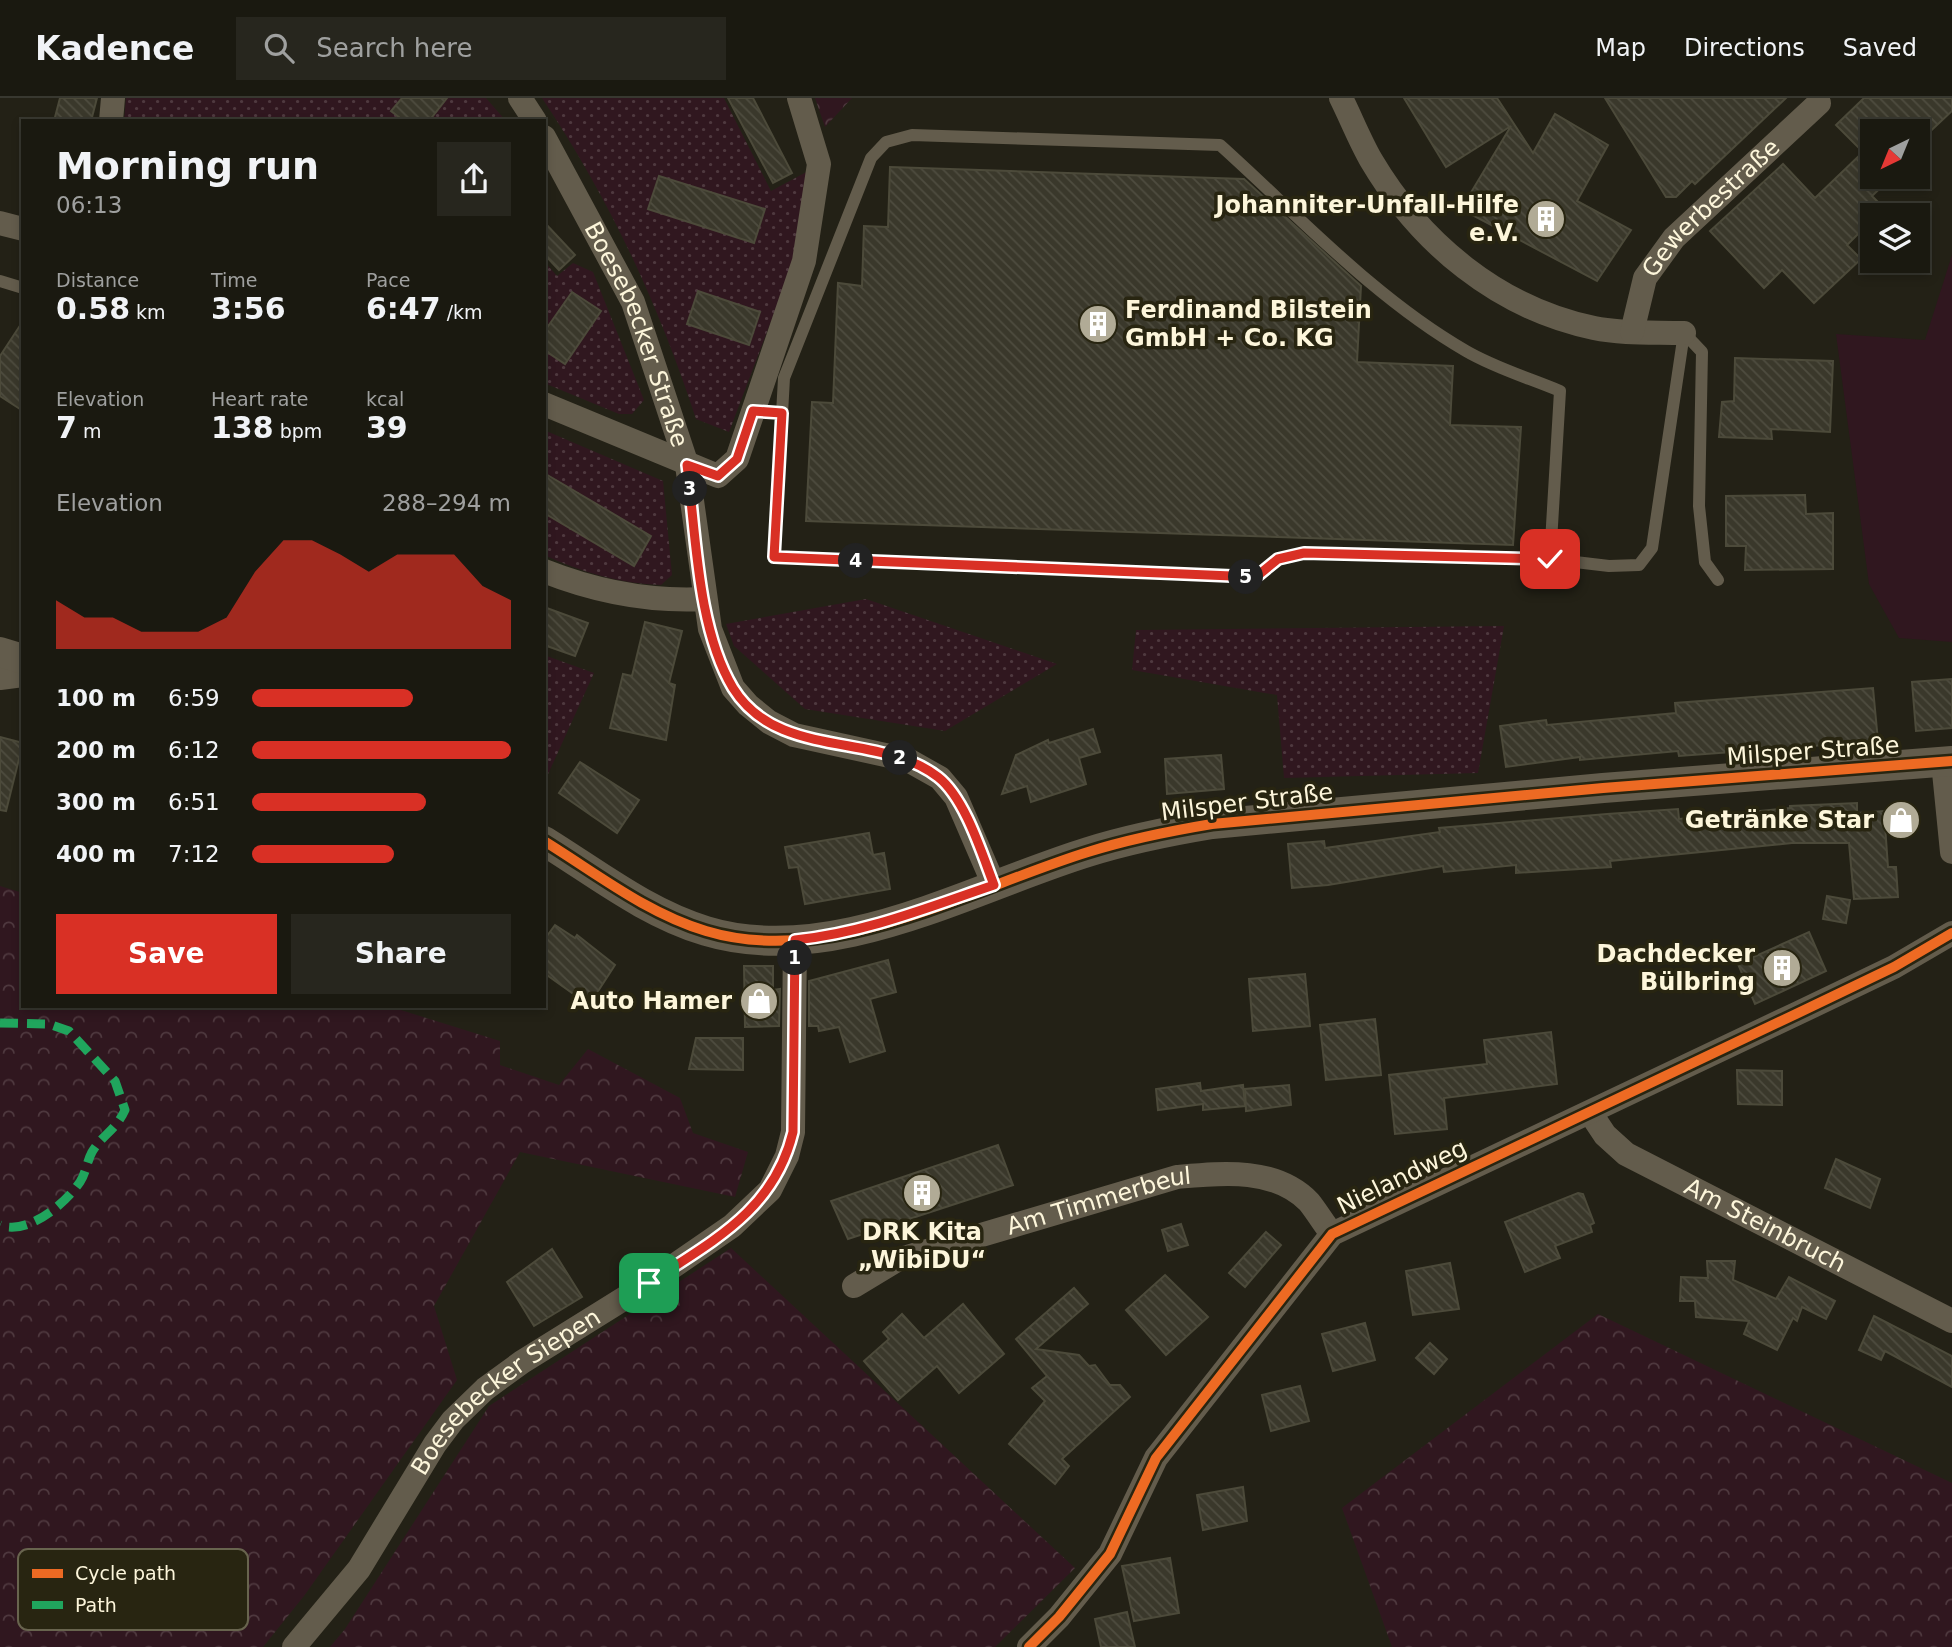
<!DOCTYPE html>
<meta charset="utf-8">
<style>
:root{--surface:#1a1910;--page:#27261e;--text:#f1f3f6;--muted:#9fa09f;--line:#383830;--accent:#d93025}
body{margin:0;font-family:"DejaVu Sans",sans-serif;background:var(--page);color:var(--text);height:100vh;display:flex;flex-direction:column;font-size:26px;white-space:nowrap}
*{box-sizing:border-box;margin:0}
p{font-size:23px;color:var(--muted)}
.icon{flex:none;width:38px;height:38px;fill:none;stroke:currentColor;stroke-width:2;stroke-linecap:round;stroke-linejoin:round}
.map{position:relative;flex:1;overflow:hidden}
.panel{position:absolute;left:21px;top:21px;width:525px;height:889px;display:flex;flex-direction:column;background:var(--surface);border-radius:0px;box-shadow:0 4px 10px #0003,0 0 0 2px var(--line)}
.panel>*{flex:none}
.needle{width:46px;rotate:223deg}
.fabs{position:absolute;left:1860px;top:21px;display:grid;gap:14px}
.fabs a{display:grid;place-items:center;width:70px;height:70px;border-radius:0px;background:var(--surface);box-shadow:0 4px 10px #0003,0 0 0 2px var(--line);font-size:35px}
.pin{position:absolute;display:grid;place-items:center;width:60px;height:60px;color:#fff;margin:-30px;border-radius:14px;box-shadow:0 4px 10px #0006}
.km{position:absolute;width:35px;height:35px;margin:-18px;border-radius:50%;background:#222;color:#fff;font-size:19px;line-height:35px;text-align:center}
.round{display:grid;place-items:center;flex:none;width:74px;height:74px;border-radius:0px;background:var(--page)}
.summary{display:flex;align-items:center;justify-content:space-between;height:119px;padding:0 35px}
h1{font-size:38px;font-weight:800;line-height:52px}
.stats{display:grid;grid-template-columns:repeat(3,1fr);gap:10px;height:119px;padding:7px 35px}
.stats div{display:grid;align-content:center}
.stats b{font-size:30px;font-weight:800}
.stats small{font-size:19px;font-weight:400}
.stats p{font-size:19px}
.chart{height:196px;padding:14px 35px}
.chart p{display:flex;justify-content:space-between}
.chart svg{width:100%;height:126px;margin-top:7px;fill:var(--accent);opacity:.7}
.action{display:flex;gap:14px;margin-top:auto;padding:14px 35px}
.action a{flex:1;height:80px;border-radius:0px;background:var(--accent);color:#fff;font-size:28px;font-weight:800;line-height:80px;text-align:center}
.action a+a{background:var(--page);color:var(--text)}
ul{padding:0 35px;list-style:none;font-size:23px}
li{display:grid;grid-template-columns:112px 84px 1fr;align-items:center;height:52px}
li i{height:18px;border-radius:9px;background:var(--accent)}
header{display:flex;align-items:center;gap:42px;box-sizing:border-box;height:98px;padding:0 35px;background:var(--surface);border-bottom:2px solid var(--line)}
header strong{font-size:33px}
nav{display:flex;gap:38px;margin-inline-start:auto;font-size:24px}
.search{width:490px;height:63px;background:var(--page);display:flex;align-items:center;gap:18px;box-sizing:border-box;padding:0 24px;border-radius:0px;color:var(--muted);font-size:26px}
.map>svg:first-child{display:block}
.grass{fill:url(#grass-dots)}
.forest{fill:url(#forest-crowns)}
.garden{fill:#30171f}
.building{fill:url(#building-back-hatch);stroke:#4c4a3a;stroke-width:2}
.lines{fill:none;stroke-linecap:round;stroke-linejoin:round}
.service{stroke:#635c4c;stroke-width:12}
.minor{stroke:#635c4c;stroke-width:24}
.tertiary{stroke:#635c4c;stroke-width:30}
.quiet{stroke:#20a55d;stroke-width:9;stroke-dasharray:18 9;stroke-linecap:butt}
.cycleway-casing{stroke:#282511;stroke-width:15}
.cycleway{stroke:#ed6a23;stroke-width:10}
.route-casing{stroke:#fff;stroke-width:14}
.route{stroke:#d93025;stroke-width:9}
.labels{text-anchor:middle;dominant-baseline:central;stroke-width:7;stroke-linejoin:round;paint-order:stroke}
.poi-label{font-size:24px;font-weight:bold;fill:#fdf6db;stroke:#282511;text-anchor:end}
.street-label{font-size:24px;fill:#fdf6db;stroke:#282511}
.key{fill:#282511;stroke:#68644e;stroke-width:2}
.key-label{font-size:19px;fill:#fdf6db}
</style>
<header>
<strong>Kadence</strong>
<div class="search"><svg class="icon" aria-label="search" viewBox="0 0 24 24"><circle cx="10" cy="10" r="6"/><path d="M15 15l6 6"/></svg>Search here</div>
<nav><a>Map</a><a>Directions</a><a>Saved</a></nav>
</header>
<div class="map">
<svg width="1952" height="1549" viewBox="0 0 1952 1549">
<defs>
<pattern id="grass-dots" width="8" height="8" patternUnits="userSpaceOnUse" patternTransform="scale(1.75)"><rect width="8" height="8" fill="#30171f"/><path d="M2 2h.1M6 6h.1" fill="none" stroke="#4f393f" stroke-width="1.8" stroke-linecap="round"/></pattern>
<pattern id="forest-crowns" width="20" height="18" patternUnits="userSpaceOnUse" patternTransform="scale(1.75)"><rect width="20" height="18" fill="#30171f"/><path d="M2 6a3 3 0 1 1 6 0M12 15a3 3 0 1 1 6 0" fill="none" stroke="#4f393f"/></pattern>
<pattern id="building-back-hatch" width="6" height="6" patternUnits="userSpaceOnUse" patternTransform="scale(1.75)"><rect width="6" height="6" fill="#3a382b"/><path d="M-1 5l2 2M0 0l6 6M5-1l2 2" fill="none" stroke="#4e4c3f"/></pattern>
</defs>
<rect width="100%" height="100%" fill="#232116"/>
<g class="grass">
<polygon points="126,0 486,0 506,23 124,23"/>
<path d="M542,0h182l47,93 41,-22 -20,97 -63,166 -33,-13c-37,-114 -87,-221 -154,-321z"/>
<polygon points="544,163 557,178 573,165 593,174 644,302 632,316 619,316 544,285"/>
<path d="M544,332l119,51 9,94 -11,10c-41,-1 -79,-13 -117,-30z"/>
<polygon points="866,501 1057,566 945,633 805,611 734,548 726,526"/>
<polygon points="1504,528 1478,675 1284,680 1277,597 1132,572 1136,532"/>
<polygon points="544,557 594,575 544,685"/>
</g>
<g class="forest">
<polygon points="815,0 852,0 825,29"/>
<polygon points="0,788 23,795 23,908 388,908 500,943 500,967 559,987 588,951 680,1000 693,1035 748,1054 735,1099 520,1054 434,1208 457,1282 304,1498 263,1549 0,1549"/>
<polygon points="731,1150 1075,1470 995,1549 330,1549 345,1531 489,1308"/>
<polygon points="1598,1216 1952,1385 1952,1549 1392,1549 1342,1410"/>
</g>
<polygon class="garden" points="1952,157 1952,544 1899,540 1869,486 1836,236 1925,242"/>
<g class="building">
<polygon points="60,0 97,0 91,23 54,23"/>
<polygon points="402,0 447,0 429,23 404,23 391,13"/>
<polygon points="728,0 753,0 792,75 773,85"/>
<polygon points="1404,0 1497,0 1533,55 1555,16 1608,47 1577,103 1631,132 1597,183 1461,111 1511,28 1446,69"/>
<polygon points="1605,0 1786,0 1695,86 1692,83 1676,99 1666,99"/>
<polygon points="1864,0 1952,0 1952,13 1922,41 1918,33 1872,33 1872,79 1892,79 1872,98 1884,110 1872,117 1872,122 1847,147 1861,161 1814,205 1782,172 1764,190 1710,133 1783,66 1815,100 1863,54 1836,27"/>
<polygon points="890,69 1244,81 1361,188 1357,264 1453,268 1450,327 1521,329 1513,447 806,423 812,304 833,305 838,185 862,188 864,128 888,129"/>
<polygon points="659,78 765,111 754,145 648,111"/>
<polygon points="544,124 575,157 559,172 544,156"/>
<polygon points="698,193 760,214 749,247 687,226"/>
<polygon points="572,194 601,213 565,266 544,252 544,234"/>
<polygon points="23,223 23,313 0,298 0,258"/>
<polygon points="1735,260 1833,263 1830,334 1771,331 1772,341 1719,339 1722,304 1734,303"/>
<polygon points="544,375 651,438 634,468 544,415"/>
<polygon points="1805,397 1806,416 1833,415 1833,471 1745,472 1746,448 1726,448 1726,398"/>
<polygon points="544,509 588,525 575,558 544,547"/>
<polygon points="645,524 682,533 669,585 675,587 666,642 610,630 623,576 632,578"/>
<polygon points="1952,581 1952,630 1916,633 1912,584"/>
<polygon points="1873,590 1878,643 1679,658 1678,653 1580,662 1580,659 1506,669 1500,628 1546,622 1547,627 1676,615 1675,605"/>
<polygon points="1093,631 1100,654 1079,660 1086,686 1031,704 1027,688 1002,696 1016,657 1048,642 1049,645"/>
<polygon points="0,639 23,645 6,713 0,712"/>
<polygon points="1221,657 1224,691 1167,696 1165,661"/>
<polygon points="580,664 639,702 617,735 559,695"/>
<polygon points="1857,705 1857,715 1884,713 1888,769 1896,769 1898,799 1854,801 1849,745 1792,745 1610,763 1611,769 1516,775 1516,767 1444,774 1443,768 1328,787 1292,790 1288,746 1324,743 1325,750 1440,734 1439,730 1607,716 1678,711 1679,721 1790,710 1790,708"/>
<polygon points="869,735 873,757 884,755 890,791 805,806 798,769 789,770 785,749"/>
<polygon points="1827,798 1850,802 1846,825 1823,821"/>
<polygon points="555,827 575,840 577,837 615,867 589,907 544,875 544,842"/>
<polygon points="1809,834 1826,873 1755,906 1738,866"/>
<polygon points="888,862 896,894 870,901 885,953 850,964 839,929 819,933 818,928 809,928 809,883"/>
<polygon points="744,868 773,868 773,892 780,891 779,928 745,929"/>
<polygon points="1305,876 1310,928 1253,933 1249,881"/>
<polygon points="1375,921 1381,977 1326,982 1320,927"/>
<polygon points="1551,934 1557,986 1444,1000 1447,1031 1395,1036 1389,977 1487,966 1484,942"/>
<polygon points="696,940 743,940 743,972 689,971"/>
<polygon points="1737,972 1782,973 1782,1007 1738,1006"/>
<polygon points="1200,985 1201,993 1243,987 1245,1008 1203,1012 1203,1006 1158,1012 1156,991"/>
<polygon points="1289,987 1291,1007 1246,1013 1245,991"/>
<polygon points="998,1047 1013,1087 848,1141 831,1103"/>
<polygon points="1836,1061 1880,1081 1870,1110 1825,1090"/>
<polygon points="1578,1095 1583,1096 1594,1125 1590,1127 1592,1134 1555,1148 1560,1160 1525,1174 1505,1124"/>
<polygon points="1181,1126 1188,1147 1168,1153 1162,1132"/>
<polygon points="1266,1134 1281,1147 1245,1189 1229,1175"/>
<polygon points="552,1151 582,1199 534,1228 507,1184"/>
<polygon points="1707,1163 1735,1163 1733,1182 1776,1201 1789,1179 1835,1203 1826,1221 1802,1209 1797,1223 1793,1220 1777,1252 1744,1236 1749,1223 1696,1219 1695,1203 1680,1203 1681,1179 1708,1180"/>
<polygon points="1450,1165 1459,1211 1413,1217 1406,1173"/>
<polygon points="1165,1177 1208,1219 1166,1257 1126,1212"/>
<polygon points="1074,1190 1088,1206 1036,1251 1079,1257 1089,1268 1095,1267 1110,1287 1120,1287 1130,1299 1062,1361 1069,1368 1055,1386 1009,1346 1045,1303 1032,1290 1047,1278 1016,1241"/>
<polygon points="963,1206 1004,1256 959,1295 937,1268 898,1302 864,1263 889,1241 883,1234 902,1216 924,1240"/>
<polygon points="1874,1218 1952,1258 1952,1289 1885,1253 1881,1262 1859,1252"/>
<polygon points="1365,1225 1375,1262 1333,1273 1322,1236"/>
<polygon points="1430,1245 1447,1261 1434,1276 1416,1260"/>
<polygon points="1300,1288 1309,1323 1271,1333 1262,1297"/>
<polygon points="1243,1389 1247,1423 1203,1432 1197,1397"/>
<polygon points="1170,1460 1179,1515 1134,1523 1122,1468"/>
<polygon points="1127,1514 1135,1549 1101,1549 1095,1521"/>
</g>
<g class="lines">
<g class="service">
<path d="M912,37l308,10c79,71 154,153 246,206 29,17 63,27 94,40l-10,168 -246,-6 -26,7 -22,17 -482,-20 10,-179 87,-220 15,-16z"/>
<polyline points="0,183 23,190"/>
<polyline points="1684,235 1702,254 1699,408 1705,464 1718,482"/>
<polyline points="1550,461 1609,468 1639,467 1652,450 1684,235"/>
</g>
<g class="minor">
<polyline points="520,0 535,23"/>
<path d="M1341,0c10,20 19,43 30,62 49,83 127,148 223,168 29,6 60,4 90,5"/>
<polyline points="111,23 113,0"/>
<path id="s1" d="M544,39l89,165 54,163 23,164 23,59 15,17 21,17 25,13 114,25 32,18 16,19 38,88"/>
<polyline points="0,125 23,131"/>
<path id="s2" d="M1632,234l13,-54 29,-40 145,-135"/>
<polyline points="544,306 718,378 737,361 804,163 819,66 799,0"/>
<path d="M544,473c53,21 104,31 161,28"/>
<polyline points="0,580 23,577"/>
<polyline points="1943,664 1952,754"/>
<path id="s3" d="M1591,1016l14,21 21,19 326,167"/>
<path id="s4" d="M854,1188l43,-26 280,-83c44,-4 98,-10 132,25 8,10 15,22 23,32"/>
<path id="s5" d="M294,1549l65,-78 76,-125 18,-24 32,-31 37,-27 127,-79 83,-57 38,-36 17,-34 6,-24 2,-192"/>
<polyline points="1029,1549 1059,1519 1110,1456 1156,1360 1332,1136 1796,916 1894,869 1952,835"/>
</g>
<g class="tertiary">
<polyline points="0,554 23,561"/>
<path d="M544,743c52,32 102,72 162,90 125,38 265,-43 382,-79 41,-13 82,-21 124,-28l391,-36 349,-27"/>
</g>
<path class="quiet" d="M0,925l49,1 20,7 46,50 10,29c-9,20 -23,25 -33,42 -5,9 -6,21 -12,30 -15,22 -53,54 -80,43"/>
<defs>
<g id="cycleway">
<path d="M544,743c52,32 102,72 162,90 125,38 265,-43 382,-79 41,-13 82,-21 124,-28l391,-36 349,-27"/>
<polyline points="1029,1549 1059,1519 1110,1456 1156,1360 1332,1136 1796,916 1894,869 1952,835"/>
</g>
</defs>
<use href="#cycleway" class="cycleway-casing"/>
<use href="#cycleway" class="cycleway"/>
</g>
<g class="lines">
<defs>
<path id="route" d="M649,1185c63,-42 125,-72 144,-151l2,-192c70,-7 134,-33 199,-55 -12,-31 -29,-87 -56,-108 -59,-46 -160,-16 -205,-89 -36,-60 -37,-155 -46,-223l31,11 19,-17 16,-48 29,2 -8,144 482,20 22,-18 26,-6 246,6"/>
</defs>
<use href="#route" class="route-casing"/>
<use href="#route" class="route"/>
</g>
<defs>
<symbol id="building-disc" viewBox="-11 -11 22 22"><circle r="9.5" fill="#b1ab96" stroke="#282511"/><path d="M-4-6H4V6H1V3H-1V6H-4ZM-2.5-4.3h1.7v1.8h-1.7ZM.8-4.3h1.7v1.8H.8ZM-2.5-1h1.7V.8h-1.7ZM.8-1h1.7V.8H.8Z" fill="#fff"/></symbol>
<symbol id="shop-disc" viewBox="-11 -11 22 22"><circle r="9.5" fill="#b1ab96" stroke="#282511"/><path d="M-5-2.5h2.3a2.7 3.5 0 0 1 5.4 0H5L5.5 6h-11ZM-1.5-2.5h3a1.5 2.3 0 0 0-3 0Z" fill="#fff"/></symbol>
</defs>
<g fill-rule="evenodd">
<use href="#building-disc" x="1524" y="99" width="44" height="44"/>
<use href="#building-disc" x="1076" y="204" width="44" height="44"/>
<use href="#shop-disc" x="1879" y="700" width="44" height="44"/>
<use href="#building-disc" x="1760" y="848" width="44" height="44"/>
<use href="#shop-disc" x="737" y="881" width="44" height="44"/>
<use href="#building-disc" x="900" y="1073" width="44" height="44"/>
</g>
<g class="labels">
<g class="poi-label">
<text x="1519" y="107">Johanniter-Unfall-Hilfe<tspan x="1519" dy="28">e.V.</tspan></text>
<text x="1125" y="212" text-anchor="start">Ferdinand Bilstein<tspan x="1125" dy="28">GmbH + Co. KG</tspan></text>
<text x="1874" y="722">Getränke Star</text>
<text x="1755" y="856">Dachdecker<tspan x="1755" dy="28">Bülbring</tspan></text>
<text x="732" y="903">Auto Hamer</text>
<text x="922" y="1134" text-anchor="middle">DRK Kita<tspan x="922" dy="28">„WibiDU“</tspan></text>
</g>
<g class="street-label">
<text stroke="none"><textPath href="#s2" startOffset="152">Gewerbestraße</textPath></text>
<text stroke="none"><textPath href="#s1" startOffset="219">Boesebecker Straße</textPath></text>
<text transform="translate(1813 653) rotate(-4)">Milsper Straße</text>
<text transform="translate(1247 704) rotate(-7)">Milsper Straße</text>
<text transform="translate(1402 1079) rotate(-26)">Nielandweg</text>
<text stroke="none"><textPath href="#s4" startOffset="261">Am Timmerbeul</textPath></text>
<text stroke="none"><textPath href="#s3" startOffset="210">Am Steinbruch</textPath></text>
<text stroke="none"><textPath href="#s5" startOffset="336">Boesebecker Siepen</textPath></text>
</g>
</g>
<rect x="18" y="1451" width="230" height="81" rx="10" class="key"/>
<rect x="32" y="1471" width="31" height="9" fill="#ed6a23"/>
<rect x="32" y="1503" width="31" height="8" fill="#20a55d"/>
<g class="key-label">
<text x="75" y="1482">Cycle path</text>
<text x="75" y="1514">Path</text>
</g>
</svg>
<div class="fabs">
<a><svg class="needle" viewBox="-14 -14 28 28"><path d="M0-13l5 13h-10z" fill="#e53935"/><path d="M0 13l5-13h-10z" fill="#9fa09f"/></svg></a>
<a><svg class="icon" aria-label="layers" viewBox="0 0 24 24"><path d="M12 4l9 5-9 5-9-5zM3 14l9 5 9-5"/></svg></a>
</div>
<div class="pin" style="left:649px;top:1185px;background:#1e9e55"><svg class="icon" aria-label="arrive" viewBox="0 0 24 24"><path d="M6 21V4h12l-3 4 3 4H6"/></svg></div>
<div class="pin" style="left:1550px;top:461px;background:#d93025"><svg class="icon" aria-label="check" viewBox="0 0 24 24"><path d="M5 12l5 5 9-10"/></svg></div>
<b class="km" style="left:795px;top:860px">1</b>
<b class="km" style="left:900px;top:660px">2</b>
<b class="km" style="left:690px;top:391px">3</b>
<b class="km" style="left:856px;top:463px">4</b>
<b class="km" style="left:1246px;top:479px">5</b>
<section class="panel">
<div class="summary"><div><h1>Morning run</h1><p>06:13</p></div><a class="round"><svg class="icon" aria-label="share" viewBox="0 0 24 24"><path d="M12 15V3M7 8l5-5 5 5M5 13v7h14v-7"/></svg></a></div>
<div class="stats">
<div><p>Distance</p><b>0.58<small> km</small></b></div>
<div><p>Time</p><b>3:56</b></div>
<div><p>Pace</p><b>6:47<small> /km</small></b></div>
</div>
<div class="stats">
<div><p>Elevation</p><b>7<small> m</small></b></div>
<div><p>Heart rate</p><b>138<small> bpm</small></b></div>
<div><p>kcal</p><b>39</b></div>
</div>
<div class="chart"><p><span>Elevation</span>288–294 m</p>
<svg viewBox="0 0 160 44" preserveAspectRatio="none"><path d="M0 44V27L10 33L20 33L30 38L40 38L50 38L60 33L70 17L80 6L90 6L100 11L110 17L120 11L130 11L140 11L150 22L160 27V44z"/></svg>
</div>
<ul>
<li><b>100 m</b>6:59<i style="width:62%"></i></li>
<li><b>200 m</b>6:12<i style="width:100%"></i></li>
<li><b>300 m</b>6:51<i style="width:67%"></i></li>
<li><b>400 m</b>7:12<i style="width:55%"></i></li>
</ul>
<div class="action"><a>Save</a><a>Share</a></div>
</section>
</div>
